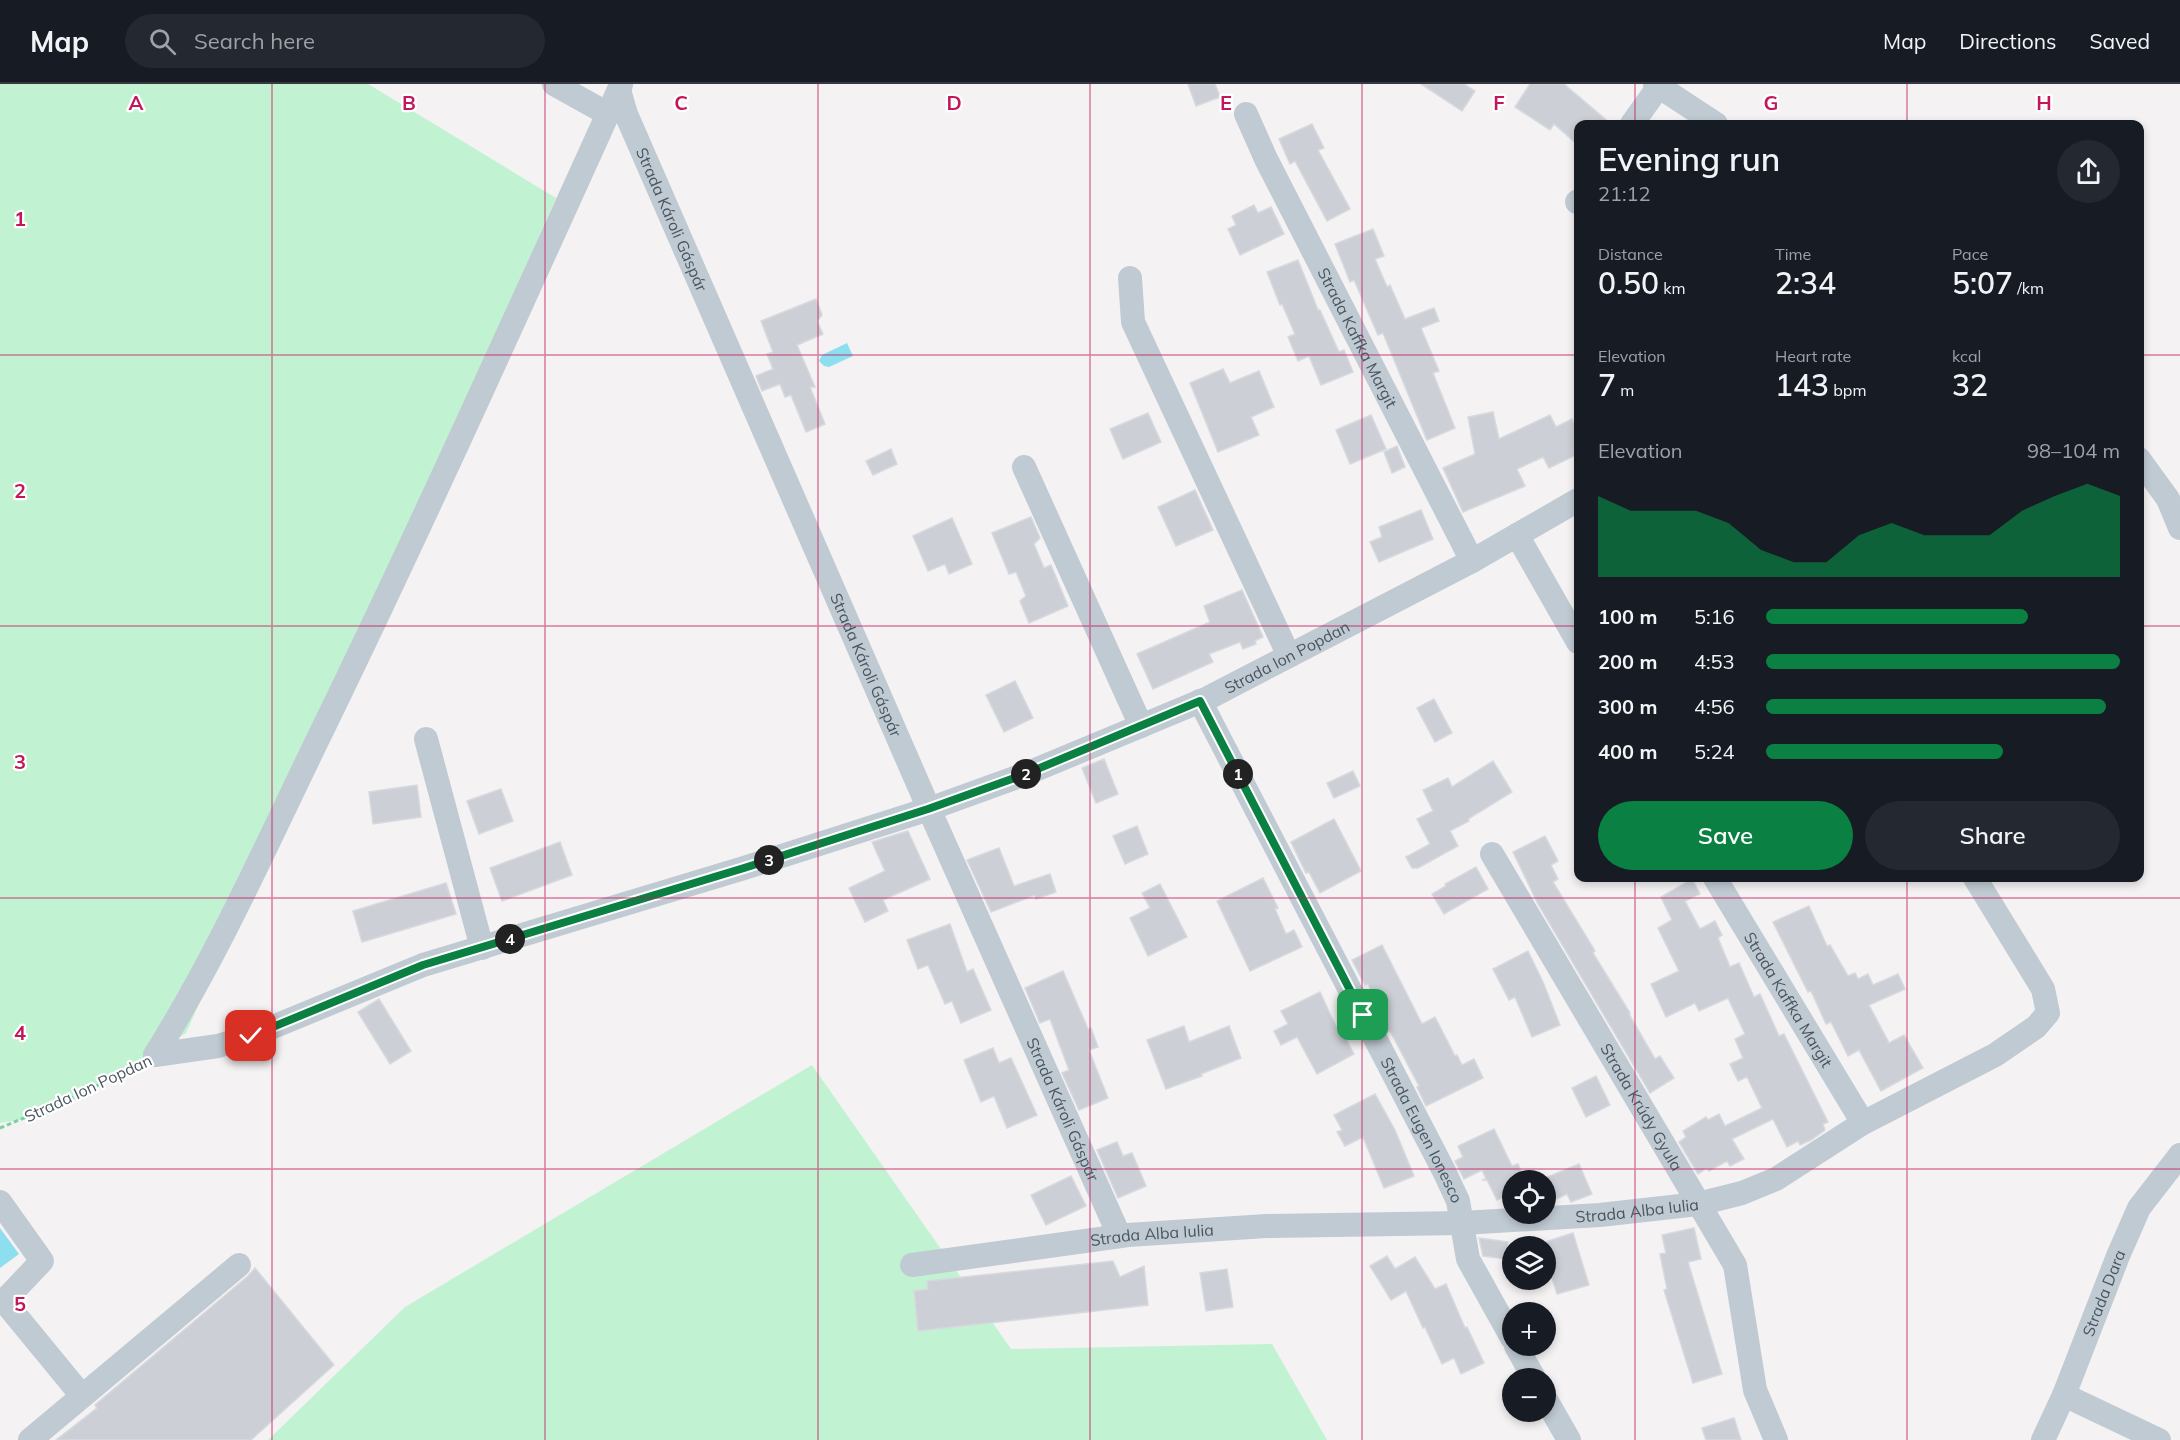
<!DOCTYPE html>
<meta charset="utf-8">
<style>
:root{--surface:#171b24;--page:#242831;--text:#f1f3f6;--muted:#9ea1a6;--line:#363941;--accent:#0b8043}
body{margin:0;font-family:Mulish,sans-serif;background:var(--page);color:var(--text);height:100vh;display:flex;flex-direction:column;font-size:22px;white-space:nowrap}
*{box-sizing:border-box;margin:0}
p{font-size:20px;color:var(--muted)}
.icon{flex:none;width:33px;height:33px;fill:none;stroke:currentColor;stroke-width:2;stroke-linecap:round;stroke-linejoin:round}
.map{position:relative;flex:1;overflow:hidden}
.sheet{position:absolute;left:1574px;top:36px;width:570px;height:762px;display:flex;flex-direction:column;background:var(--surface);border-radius:12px;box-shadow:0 3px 9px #0003}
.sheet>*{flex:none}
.tools{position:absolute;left:1502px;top:1086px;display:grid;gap:12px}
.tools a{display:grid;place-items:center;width:54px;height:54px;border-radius:50%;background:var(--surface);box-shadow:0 3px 9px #0003;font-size:30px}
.pin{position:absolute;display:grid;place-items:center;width:51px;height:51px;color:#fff;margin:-26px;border-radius:12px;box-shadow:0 3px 9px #0006}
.km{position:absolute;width:30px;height:30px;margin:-15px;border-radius:50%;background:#222;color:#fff;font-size:16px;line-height:30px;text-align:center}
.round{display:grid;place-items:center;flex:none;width:63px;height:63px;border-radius:32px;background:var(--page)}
.summary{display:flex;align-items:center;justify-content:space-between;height:102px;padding:0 24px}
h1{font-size:33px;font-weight:600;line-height:45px}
.metrics{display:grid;grid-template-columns:repeat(3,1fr);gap:9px;height:102px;padding:6px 24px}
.metrics div{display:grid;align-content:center}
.metrics b{font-size:30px;font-weight:600}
.metrics small{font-size:16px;font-weight:400}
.metrics p{font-size:16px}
.chart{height:168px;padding:12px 24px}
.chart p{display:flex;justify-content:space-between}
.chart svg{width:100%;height:108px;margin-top:6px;fill:var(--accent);opacity:.7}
.action{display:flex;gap:12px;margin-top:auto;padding:12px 24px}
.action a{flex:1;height:69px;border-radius:36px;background:var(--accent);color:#fff;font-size:24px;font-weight:600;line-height:69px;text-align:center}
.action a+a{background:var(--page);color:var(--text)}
ul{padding:0 24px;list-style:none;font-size:20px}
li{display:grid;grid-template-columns:96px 72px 1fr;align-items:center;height:45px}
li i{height:15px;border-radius:8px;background:var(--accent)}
header{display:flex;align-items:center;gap:36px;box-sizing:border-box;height:84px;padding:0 30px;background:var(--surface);border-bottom:2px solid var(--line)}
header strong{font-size:28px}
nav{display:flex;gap:33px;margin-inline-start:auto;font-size:21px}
.search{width:420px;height:54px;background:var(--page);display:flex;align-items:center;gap:15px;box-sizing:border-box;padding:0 21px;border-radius:33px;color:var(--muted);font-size:22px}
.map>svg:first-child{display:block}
.green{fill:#c1f2d2}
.water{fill:#8ddff0}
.building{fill:#cccfd5;stroke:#d6d9de;stroke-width:1.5}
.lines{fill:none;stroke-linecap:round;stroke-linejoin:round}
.path{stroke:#77d2a2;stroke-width:3;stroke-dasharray:4.5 3;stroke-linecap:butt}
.minor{stroke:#c0cad2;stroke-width:24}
.route-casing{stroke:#fff;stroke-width:12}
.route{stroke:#0b8043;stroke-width:8}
.grid{fill:none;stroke:#c2185b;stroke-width:1.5;stroke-opacity:0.55}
.labels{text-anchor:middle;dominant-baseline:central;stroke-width:4.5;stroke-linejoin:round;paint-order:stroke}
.street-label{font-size:16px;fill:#495661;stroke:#fff}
.grid-label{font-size:20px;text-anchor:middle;font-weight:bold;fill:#c2185b;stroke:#fff;stroke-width:4.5;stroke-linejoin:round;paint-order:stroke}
</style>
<header>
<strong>Map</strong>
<div class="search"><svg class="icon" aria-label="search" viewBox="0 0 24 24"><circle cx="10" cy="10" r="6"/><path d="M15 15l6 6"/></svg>Search here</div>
<nav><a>Map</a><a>Directions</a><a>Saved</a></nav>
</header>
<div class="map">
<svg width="2180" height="1356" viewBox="0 0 2180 1356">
<rect width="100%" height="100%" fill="#f5f2f3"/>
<g class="green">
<polygon points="0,0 368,0 556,114 186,949 49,1031 0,1039"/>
<polygon points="812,981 1011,1265 1272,1260 1327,1356 268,1356 405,1223"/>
</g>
<g class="water">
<polygon points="847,259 853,272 829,283 824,282 819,277 822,271"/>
<polygon points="0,1144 19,1170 0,1184"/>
</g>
<g class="building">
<polygon points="1188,0 1215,0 1220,13 1196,22"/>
<polygon points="1421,0 1464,0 1475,7 1462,27"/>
<polygon points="1530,0 1564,0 1611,40 1578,40 1578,61 1554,40 1550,46 1515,23"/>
<polygon points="1312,40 1324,64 1318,66 1350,125 1327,137 1295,77 1290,80 1279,55"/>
<polygon points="1254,121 1258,129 1271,123 1284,150 1240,171 1228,145 1236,141 1232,132"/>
<polygon points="1373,145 1384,172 1375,175 1387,203 1390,201 1405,235 1434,224 1439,237 1421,244 1439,287 1433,289 1455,344 1427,356 1383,249 1378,251 1354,196 1350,198 1335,160"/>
<polygon points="1298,176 1318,226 1320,226 1339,268 1344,266 1353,288 1321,301 1309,272 1298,277 1288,253 1295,250 1282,220 1280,221 1267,188"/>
<polygon points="816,215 822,231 817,237 823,250 797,261 815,303 810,303 825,340 806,348 791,311 785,313 780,300 762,307 756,292 773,285 767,270 773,268 761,237"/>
<polygon points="1223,285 1230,299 1259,287 1274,323 1251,333 1259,351 1218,368 1190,299"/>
<polygon points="1493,328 1499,355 1550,331 1556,343 1572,335 1578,347 1578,370 1549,384 1543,373 1517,385 1525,402 1463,428 1443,384 1475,370 1468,333"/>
<polygon points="1148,329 1161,358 1123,375 1110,345"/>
<polygon points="1371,331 1386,365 1350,380 1336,346"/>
<polygon points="1397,362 1405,383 1392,389 1384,368"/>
<polygon points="891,365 897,380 873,391 866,377"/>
<polygon points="1195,406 1213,446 1176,462 1158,423"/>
<polygon points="1421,426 1433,455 1379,478 1370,458 1382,453 1379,443"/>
<polygon points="1031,433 1040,454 1034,460 1044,484 1051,481 1068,522 1029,539 1020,517 1026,512 1016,488 1009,490 992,449"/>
<polygon points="952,434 972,480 949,490 945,480 928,487 913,452"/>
<polygon points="1242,506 1263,553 1255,557 1256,560 1243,565 1240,558 1209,570 1213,578 1153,605 1137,570 1210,538 1204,522"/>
<polygon points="1015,597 1033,634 1004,648 986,611"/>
<polygon points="1434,615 1452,649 1435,658 1417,624"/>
<polygon points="1104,675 1118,710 1096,719 1082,684"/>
<polygon points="1493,677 1512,708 1468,735 1469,737 1450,747 1458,762 1418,784 1412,784 1406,773 1430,760 1417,735 1433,727 1423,706 1448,694 1452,703"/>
<polygon points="1353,687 1360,702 1334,714 1327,699"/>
<polygon points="417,701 421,733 373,740 369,708"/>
<polygon points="501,705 513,737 479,750 467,717"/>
<polygon points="1334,735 1361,787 1320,809 1309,788 1306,789 1291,758"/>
<polygon points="1137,742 1148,770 1125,780 1113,752"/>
<polygon points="908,747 930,795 883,816 888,827 865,838 849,804 885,787 872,758"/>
<polygon points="1545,752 1558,777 1551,781 1558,795 1553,798 1595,867 1593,869 1630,929 1629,930 1655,975 1660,972 1674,994 1650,1009 1538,820 1513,768"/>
<polygon points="560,758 572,791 502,817 490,784"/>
<polygon points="999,764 1014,802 1050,790 1056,808 1036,815 1035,811 991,828 967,776"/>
<polygon points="1476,783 1488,805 1444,830 1432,810 1446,802 1445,800"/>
<polygon points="1263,794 1278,824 1275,825 1286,850 1294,846 1302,863 1250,887 1217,817"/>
<polygon points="1692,795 1700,810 1685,817 1700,845 1715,837 1722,851 1718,854 1730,883 1739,879 1754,913 1760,910 1779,952 1784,950 1828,1038 1823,1040 1825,1046 1811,1056 1800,1061 1798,1057 1787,1063 1773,1035 1732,1055 1744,1075 1730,1082 1727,1077 1709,1087 1707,1084 1698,1090 1679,1058 1686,1053 1683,1047 1706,1033 1708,1036 1719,1030 1725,1042 1762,1024 1747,993 1738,997 1730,980 1743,974 1735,955 1745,950 1728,914 1699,927 1695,919 1666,933 1651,900 1679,887 1658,844 1672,836 1661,813"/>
<polygon points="446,799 456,830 362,858 353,827"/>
<polygon points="1160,800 1187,853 1148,872 1130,834 1150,824 1142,809"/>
<polygon points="1809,822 1827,862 1830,861 1848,892 1855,889 1858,895 1868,890 1873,901 1898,890 1905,905 1869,921 1889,959 1904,951 1923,984 1881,1007 1859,966 1848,972 1831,938 1826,940 1811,907 1808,908 1773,838"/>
<polygon points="950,840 967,888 973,885 991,926 961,939 952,917 945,920 928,881 918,885 907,856"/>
<polygon points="1382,861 1422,940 1435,933 1455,972 1457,971 1462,981 1474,975 1483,994 1426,1022 1417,1003 1419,1002 1390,947 1388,948 1377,928 1381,926 1368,900 1365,901 1352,876"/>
<polygon points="1528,867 1543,898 1560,941 1532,953 1515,913 1509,916 1493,885"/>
<polygon points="1063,887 1088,945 1091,944 1098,963 1089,966 1108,1014 1079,1026 1062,989 1069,986 1050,935 1040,939 1025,904"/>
<polygon points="1320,908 1338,947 1341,946 1354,970 1317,990 1297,953 1281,961 1274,947 1288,940 1281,927"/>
<polygon points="379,915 411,967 390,980 358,928"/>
<polygon points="1184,942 1189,958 1229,942 1241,974 1201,990 1202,992 1166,1005 1147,956"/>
<polygon points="993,964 999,979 1011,974 1037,1031 1007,1044 994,1012 981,1018 964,976"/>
<polygon points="1596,992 1610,1021 1586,1033 1572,1004"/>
<polygon points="1375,1010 1395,1046 1414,1092 1384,1104 1363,1053 1345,1062 1337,1048 1342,1046 1334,1031"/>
<polygon points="1494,1045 1512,1082 1518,1080 1525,1096 1512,1096 1512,1109 1497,1116 1487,1096 1482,1096 1486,1095 1482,1086 1464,1095 1455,1077 1463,1073 1458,1062"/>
<polygon points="1117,1058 1123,1072 1132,1069 1146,1102 1118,1114 1097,1066"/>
<polygon points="1579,1080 1592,1110 1571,1118 1567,1110 1545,1120 1545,1094"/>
<polygon points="1071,1092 1086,1122 1046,1141 1031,1111"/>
<polygon points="1694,1144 1701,1175 1688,1178 1722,1290 1693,1299 1664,1206 1667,1205 1660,1170 1666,1169 1662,1151"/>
<polygon points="1573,1149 1589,1201 1557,1210 1552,1194 1545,1196 1545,1158"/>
<polygon points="1479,1154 1508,1158 1506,1175 1483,1172"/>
<polygon points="1387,1172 1395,1185 1415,1173 1435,1205 1446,1200 1465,1244 1467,1243 1484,1279 1461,1290 1454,1274 1442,1280 1425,1243 1423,1244 1406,1207 1391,1216 1370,1182"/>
<polygon points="1113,1177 1120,1193 1144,1182 1148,1221 918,1247 914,1207 928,1205 927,1197"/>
<polygon points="255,1184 334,1281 251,1356 56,1356 97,1324 95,1321 248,1192"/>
<polygon points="1227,1185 1233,1223 1206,1227 1200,1189"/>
<polygon points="1734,1334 1741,1356 1706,1356 1702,1344"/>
</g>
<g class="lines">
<polyline class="path" points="0,1044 81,1010 137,981"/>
<g class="minor">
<polyline points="554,0 608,30"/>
<polyline points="1655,0 1716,40"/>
<path id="s1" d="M619,6l7,24 303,695 190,426"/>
<path id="s2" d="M1246,30l20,45 206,402"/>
<polyline points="1632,40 1659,2"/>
<polyline points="1577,118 1578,117"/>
<polyline points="1130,194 1133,238 1289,572"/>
<polyline points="2139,375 2168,415 2180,444"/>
<polyline points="1024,383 1141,642"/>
<polyline points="1517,451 1578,558"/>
<path id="s3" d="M1200,617l244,470 14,30 10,58 44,79"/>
<polyline points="426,655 482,864"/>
<path id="s4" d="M1492,770l243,411 20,125 21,50"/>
<path id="s5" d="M1715,794l148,245"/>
<path id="s6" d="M155,971l63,-9 33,-10 172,-71 321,-97 185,-59 94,-34 185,-77 264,-137 106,-61"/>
<path d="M155,971c62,-99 110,-207 161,-312 106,-217 205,-438 305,-658"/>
<polyline points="0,1118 42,1177 4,1217 82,1312"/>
<path id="s7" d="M912,1181l216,-30 138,-9 196,-3 138,-8 98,-11 44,-11 34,-14 87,-56 132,-68 41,-28 12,-14 -5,-24 -68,-111"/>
<polyline points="1516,1262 1534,1294"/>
<polyline points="2064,1311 2159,1356"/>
<polyline points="1545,1314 1569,1356"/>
<polyline points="30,1356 239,1181"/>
<path id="s8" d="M2043,1356l21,-45 54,-139 21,-48 41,-53"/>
</g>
</g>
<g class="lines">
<defs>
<polyline id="route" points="251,952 423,881 744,784 928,725 1023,691 1200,617 1363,931"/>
</defs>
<use href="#route" class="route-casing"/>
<use href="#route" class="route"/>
</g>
<path class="grid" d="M272,0v1356M545,0v1356M818,0v1356M1090,0v1356M1362,0v1356M1635,0v40M1907,0v40M0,271h1578M2139,271h41M0,542h1578M2139,542h41M1635,794v562M1907,794v562M0,814h2180M0,1085h2180"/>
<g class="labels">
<g class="street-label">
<text stroke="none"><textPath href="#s1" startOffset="140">Strada Károli Gáspár</textPath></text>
<text stroke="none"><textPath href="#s2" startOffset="250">Strada Kaffka Margit</textPath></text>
<text stroke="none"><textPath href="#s6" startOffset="1203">Strada Ion Popdan</textPath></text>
<text stroke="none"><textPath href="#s1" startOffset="626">Strada Károli Gáspár</textPath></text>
<text stroke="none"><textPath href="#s5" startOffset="142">Strada Kaffka Margit</textPath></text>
<text transform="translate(88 1004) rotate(-25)">Strada Ion Popdan</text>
<text stroke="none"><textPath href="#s4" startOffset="294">Strada Krúdy Gyula</textPath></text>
<text stroke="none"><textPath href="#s1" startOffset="1112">Strada Károli Gáspár</textPath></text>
<text stroke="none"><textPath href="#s3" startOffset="483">Strada Eugen Ionesco</textPath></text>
<text stroke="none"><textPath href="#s7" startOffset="728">Strada Alba Iulia</textPath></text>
<text stroke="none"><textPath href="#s7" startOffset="242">Strada Alba Iulia</textPath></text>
<text stroke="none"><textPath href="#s8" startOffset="159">Strada Dara</textPath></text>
</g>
</g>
<g class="grid-label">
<text x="136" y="26">A</text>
<text x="409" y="26">B</text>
<text x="681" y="26">C</text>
<text x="954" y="26">D</text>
<text x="1226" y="26">E</text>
<text x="1499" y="26">F</text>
<text x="1771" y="26">G</text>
<text x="2044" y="26">H</text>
<text x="20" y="142">1</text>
<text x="20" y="414">2</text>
<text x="20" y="685">3</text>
<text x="20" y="956">4</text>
<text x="20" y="1227">5</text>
</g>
</svg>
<div class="tools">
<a><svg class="icon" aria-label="locate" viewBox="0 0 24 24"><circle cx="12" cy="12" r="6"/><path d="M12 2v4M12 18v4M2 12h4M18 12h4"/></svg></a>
<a><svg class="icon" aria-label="layers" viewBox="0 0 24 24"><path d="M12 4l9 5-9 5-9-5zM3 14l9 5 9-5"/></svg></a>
<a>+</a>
<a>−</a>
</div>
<div class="pin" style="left:1363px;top:931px;background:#1e9e55"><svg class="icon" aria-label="arrive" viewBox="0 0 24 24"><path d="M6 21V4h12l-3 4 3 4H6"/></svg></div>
<div class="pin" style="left:251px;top:952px;background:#d93025"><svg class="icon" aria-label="check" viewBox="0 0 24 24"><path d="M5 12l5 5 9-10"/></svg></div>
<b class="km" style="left:1238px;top:690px">1</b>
<b class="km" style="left:1026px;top:690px">2</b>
<b class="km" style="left:769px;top:776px">3</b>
<b class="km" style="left:510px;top:855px">4</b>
<section class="sheet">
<div class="summary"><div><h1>Evening run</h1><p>21:12</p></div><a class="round"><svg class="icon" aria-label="share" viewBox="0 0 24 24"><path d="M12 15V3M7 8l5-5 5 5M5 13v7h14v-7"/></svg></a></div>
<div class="metrics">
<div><p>Distance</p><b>0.50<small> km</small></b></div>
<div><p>Time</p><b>2:34</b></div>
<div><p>Pace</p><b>5:07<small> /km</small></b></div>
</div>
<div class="metrics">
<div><p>Elevation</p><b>7<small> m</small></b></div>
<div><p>Heart rate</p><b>143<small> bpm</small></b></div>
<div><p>kcal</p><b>32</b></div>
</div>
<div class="chart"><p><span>Elevation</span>98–104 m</p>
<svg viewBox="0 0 160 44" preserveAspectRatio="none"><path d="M0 44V11L10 17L20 17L30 17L40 22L50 33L60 38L70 38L80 27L90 22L100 27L110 27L120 27L130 17L140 11L150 6L160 11V44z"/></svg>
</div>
<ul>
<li><b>100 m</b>5:16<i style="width:74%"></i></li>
<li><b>200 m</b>4:53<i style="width:100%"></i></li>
<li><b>300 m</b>4:56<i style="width:96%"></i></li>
<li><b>400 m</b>5:24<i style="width:67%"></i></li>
</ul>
<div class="action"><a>Save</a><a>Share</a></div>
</section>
</div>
